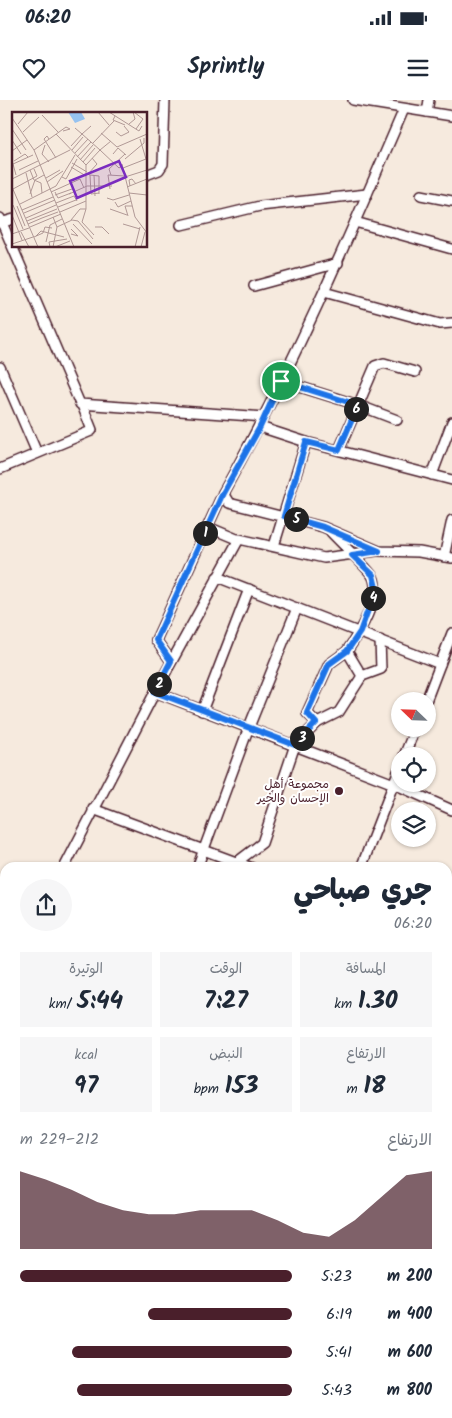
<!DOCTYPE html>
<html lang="ar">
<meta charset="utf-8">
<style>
:root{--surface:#fff;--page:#f6f6f7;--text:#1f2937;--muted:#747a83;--accent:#4a1f2b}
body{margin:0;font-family:Kalam,"Playpen Sans Arabic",sans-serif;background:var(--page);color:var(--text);direction:rtl;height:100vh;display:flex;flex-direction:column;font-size:19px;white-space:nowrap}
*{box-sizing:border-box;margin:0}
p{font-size:16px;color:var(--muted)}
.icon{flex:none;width:28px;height:28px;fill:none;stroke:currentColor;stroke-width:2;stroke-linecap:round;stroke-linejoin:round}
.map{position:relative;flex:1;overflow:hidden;direction:ltr}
.sheet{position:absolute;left:0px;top:762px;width:452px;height:556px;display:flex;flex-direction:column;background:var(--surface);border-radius:15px 15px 0 0;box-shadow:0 1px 4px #0004;direction:rtl}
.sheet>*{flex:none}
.needle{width:32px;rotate:293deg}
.tools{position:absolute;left:391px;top:592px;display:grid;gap:10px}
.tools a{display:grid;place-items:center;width:45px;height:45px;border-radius:50%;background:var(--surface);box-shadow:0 1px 4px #0004;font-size:25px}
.pin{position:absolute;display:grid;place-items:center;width:42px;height:42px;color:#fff;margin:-21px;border:2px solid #fff;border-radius:50%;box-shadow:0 1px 5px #0007}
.km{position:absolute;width:25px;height:25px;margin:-12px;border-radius:50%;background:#222;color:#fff;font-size:14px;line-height:25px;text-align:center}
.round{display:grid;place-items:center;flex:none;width:52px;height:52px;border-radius:26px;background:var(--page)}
.overview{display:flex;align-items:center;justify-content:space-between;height:85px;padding:0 20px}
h1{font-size:28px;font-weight:800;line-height:38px}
.stats{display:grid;grid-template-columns:repeat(3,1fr);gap:8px;height:85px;padding:5px 20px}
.stats div{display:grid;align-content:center;border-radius:0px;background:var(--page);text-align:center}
.stats b{font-size:25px;font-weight:800}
.stats small{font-size:14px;font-weight:400}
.stats p{font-size:14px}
.chart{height:140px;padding:10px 20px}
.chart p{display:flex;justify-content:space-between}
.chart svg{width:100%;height:90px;margin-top:5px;fill:var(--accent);opacity:.7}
ul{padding:0 20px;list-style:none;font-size:16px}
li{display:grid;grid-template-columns:80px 60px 1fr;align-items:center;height:38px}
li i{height:12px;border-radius:6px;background:var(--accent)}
.status{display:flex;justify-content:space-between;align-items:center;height:35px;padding:0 25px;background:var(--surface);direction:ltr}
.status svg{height:14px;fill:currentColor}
header{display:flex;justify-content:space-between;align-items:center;height:65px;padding:0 20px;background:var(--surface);font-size:22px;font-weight:800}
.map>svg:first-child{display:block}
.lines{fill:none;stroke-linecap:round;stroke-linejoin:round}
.minor-casing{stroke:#4a1f2b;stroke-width:12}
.minor{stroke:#fff;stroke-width:9}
.route-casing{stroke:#fff;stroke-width:10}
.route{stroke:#1a73e8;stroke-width:6}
.poi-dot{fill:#4a1f2b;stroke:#fff;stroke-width:2}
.labels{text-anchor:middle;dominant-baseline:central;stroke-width:4;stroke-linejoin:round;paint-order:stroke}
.poi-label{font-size:12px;fill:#4a1f2b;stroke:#fff;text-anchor:end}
.inset-road{fill:none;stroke:#b19996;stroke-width:1}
.view{fill:#7b2cbf;fill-opacity:0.15;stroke:#7b2cbf;stroke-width:2.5}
.inset-edge{fill:none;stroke:#4a1f2b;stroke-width:2.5}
</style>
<div class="status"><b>06:20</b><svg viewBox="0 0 49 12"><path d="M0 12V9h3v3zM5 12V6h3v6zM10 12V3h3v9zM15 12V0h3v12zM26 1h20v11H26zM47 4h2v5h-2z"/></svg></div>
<header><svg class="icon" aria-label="menu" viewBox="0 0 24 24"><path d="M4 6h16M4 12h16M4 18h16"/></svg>Sprintly<svg class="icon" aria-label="heart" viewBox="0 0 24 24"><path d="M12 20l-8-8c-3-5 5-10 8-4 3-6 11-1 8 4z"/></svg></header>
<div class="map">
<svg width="452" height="1318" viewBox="0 0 452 1318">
<rect width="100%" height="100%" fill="#f6eade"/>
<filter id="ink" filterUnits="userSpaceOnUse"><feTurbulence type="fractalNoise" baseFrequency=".02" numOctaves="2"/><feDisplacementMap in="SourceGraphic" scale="10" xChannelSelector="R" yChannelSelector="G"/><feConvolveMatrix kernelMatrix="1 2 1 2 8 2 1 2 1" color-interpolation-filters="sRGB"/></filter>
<g filter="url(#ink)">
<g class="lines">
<defs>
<g id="minor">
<polyline points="353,0 452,16"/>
<path d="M404,9c-56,130 -112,260 -181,384l6,10 94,24 56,24 40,1 33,6"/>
<polyline points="427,12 429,0"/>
<polyline points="146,75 159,70 163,64 165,0"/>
<polyline points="421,95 452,101"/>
<polyline points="0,118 80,304 264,317"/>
<polyline points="355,122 452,149"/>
<polyline points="0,123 14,119"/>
<polyline points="181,125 260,106 367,94"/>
<polyline points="254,186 338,163"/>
<polyline points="324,192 440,224 452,223"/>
<polyline points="0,267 37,353"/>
<polyline points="281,281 358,305 397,320"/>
<polyline points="260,327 306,342 452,380"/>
<polyline points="339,350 375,266 384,263 415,272"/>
<polyline points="0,369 91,331 92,330 82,305"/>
<polyline points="432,375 452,322"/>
<polyline points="208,427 239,440"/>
<path d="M331,432c7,8 40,39 42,45 9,18 -15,58 -26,74l15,25"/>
<polyline points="274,446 306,342"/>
<polyline points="444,457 452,420"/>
<polyline points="217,477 440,564"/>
<polyline points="171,561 156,540 223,393"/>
<polyline points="155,592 239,439 324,458 376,451"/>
<polyline points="426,601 452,533"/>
<polyline points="202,611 249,489"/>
<polyline points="317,623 307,613 329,564 347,551"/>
<polyline points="404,656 415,629"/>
<polyline points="93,709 252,768"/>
<polyline points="237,762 262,743 295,645 317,623 339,612 362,576 381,569 380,540"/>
<polyline points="64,768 155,592 394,684 452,710"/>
<polyline points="197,768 249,627 297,508"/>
<polyline points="361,768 400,667"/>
<polyline points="0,819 5,829"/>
<polyline points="448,843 452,845"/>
<polyline points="0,853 5,849"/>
<polyline points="0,888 5,890"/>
<polyline points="0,923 5,919"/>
<polyline points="448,948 452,949"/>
<polyline points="1,1043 5,1036"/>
<polyline points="0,1058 5,1053"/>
<polyline points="448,1084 452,1086"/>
<polyline points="0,1121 5,1117"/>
<polyline points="448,1149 452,1114"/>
<polyline points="0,1208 5,1205"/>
<polyline points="448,1268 452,1268"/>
<polyline points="0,1302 5,1298"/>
<polyline points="44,1314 44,1318"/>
<polyline points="286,1314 286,1318"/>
<polyline points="445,1314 445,1318"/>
<polyline points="192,1318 192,1314"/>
<polyline points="224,1318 224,1314"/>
<polyline points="321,1318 321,1314"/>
</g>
</defs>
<use href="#minor" class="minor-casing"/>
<use href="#minor" class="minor"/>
</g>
</g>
<g class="lines" filter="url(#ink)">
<defs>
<polygon id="route" points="281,281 358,305 339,350 306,342 284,416 323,427 379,451 352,455 373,475 376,488 360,532 347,551 329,564 307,613 316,623 295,645 155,592 171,561 156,540 223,393 260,327"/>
</defs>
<use href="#route" class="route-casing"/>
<use href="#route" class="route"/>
</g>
<circle class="poi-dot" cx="339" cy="691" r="5"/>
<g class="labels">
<g class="poi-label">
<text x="329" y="684">مجموعة أهل<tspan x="329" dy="14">الإحسان والخير</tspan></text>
</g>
</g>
<g transform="translate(12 12)">
<rect width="135" height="135" fill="#f6eade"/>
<path d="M56,0h13l4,7 -10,4z" fill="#96c2f0"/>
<path class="inset-road" d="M86,0l11,13M97,0l30,19 3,-5M122,0l9,7 -7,10M30,3l16,17M103,4l-2,4 12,5M0,6l22,32 40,97M6,12l10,-12M117,12l6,-5 -2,-7M63,16l7,6 9,-8M0,17l14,21M11,20l16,-15M104,20l5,4 8,-4 -5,-6M89,21l16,14 30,-13M44,22l30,31 14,-15 19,18 3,-2M37,27l-2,-3 -3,3 12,19M0,28l9,14M81,31l21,-22M33,33l-3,9 7,8M59,34l11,-12 18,16 11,-9M22,38l32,-23 4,2 -7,2M60,38l11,-13M0,39l15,-11M63,41l13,-14M101,42l5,-6 8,7M65,45l14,-15M113,47l19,-16v-5M68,48l13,-15M2,49l11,-7 3,3M71,50l12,-14M60,51l15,9M110,52l13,53 12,16M74,53v22M59,55l15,9M111,56l23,-9 -6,-20M7,58l19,-9M18,58l4,10 7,3 1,10M14,61l6,24M75,62l3,1 1,19 8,-1M76,62l9,-10 -5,-6M4,63l-3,-11 20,-9M78,63l9,1v18M82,63l1,21M99,63l-2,-6 16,-15M50,65l4,2 11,-20M113,65l22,-7M34,66l14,-8M0,67l58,-29M35,70l16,-11M118,74l-1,-6 3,-1 4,5M0,75l26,60M115,75l20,-8M1,77l24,-13 -3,-7M98,77l-2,-14 17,1M39,80l29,-13 4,9M43,80l3,6 13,-5M117,81l18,2M18,82l5,-14 9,-5M57,82l18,-8h25M43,83l17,-6M95,86l6,2 16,-5M103,90l3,5 13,-6M44,91l18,-7 3,5M8,92l36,-18 19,-31M1,93l10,24M5,94l8,20M46,95l18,-7M98,97l17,6M10,98l31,-13M48,100l26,-11M12,101l31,-13M0,103l10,25M116,104l-3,-10h7M41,105l4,10 -4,20M14,106l30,-13M30,106l16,-6M59,108l9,-11h6M15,109l30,-12M70,110l4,-13v-22M70,110l12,13M16,112l14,-6M61,112l19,20M111,112l17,5M18,115l31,-13M45,115l15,-7 6,1 15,18M83,115h7l7,7M59,117l7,7 -7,-2M9,120l8,15M0,122l17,-6M24,124l5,-5 23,6M22,125l9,-4 2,-6 7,1M34,130l4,-17 12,-6M0,132l21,-7M38,135l-1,-5 18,-3M43,135l15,-6M123,135l5,-20M129,135l4,-15"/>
<path class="view" d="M107,49l7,16 -49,21 -7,-17z"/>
<rect width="135" height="135" class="inset-edge"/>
</g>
</svg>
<div class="tools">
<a><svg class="needle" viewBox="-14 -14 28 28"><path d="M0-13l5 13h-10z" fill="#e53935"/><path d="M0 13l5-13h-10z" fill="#747a83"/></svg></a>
<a><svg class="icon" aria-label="locate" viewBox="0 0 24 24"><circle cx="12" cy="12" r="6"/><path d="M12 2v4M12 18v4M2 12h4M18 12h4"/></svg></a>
<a><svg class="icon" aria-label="layers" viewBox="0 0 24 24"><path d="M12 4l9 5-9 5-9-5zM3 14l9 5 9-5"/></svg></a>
</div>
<div class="pin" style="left:281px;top:281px;background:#1e9e55"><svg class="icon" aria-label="arrive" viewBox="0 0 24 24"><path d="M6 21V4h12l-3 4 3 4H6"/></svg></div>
<b class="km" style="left:205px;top:433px">1</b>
<b class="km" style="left:159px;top:584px">2</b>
<b class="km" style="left:302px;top:638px">3</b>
<b class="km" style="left:373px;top:498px">4</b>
<b class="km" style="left:296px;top:419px">5</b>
<b class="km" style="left:356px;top:309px">6</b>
<section class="sheet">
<div class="overview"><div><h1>جري صباحي</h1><p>06:20</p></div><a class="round"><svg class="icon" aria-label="share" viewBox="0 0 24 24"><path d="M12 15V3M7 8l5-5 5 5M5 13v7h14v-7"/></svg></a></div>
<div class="stats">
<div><p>المسافة</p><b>1.30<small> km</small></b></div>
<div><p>الوقت</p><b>7:27</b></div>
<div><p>الوتيرة</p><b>5:44<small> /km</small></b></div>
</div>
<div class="stats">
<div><p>الارتفاع</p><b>18<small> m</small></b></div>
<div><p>النبض</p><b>153<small> bpm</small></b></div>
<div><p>kcal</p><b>97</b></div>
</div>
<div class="chart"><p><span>الارتفاع</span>212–229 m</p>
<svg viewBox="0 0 160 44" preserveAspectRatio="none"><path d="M0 44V6L10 10L20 15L30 21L40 25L50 27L60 27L70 25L80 25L90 25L100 30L110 36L120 38L130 30L140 19L150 8L160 6V44z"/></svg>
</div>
<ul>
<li><b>200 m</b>5:23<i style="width:100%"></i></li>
<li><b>400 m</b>6:19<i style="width:53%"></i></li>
<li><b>600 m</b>5:41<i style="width:81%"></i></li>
<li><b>800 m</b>5:43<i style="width:79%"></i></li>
</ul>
</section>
</div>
